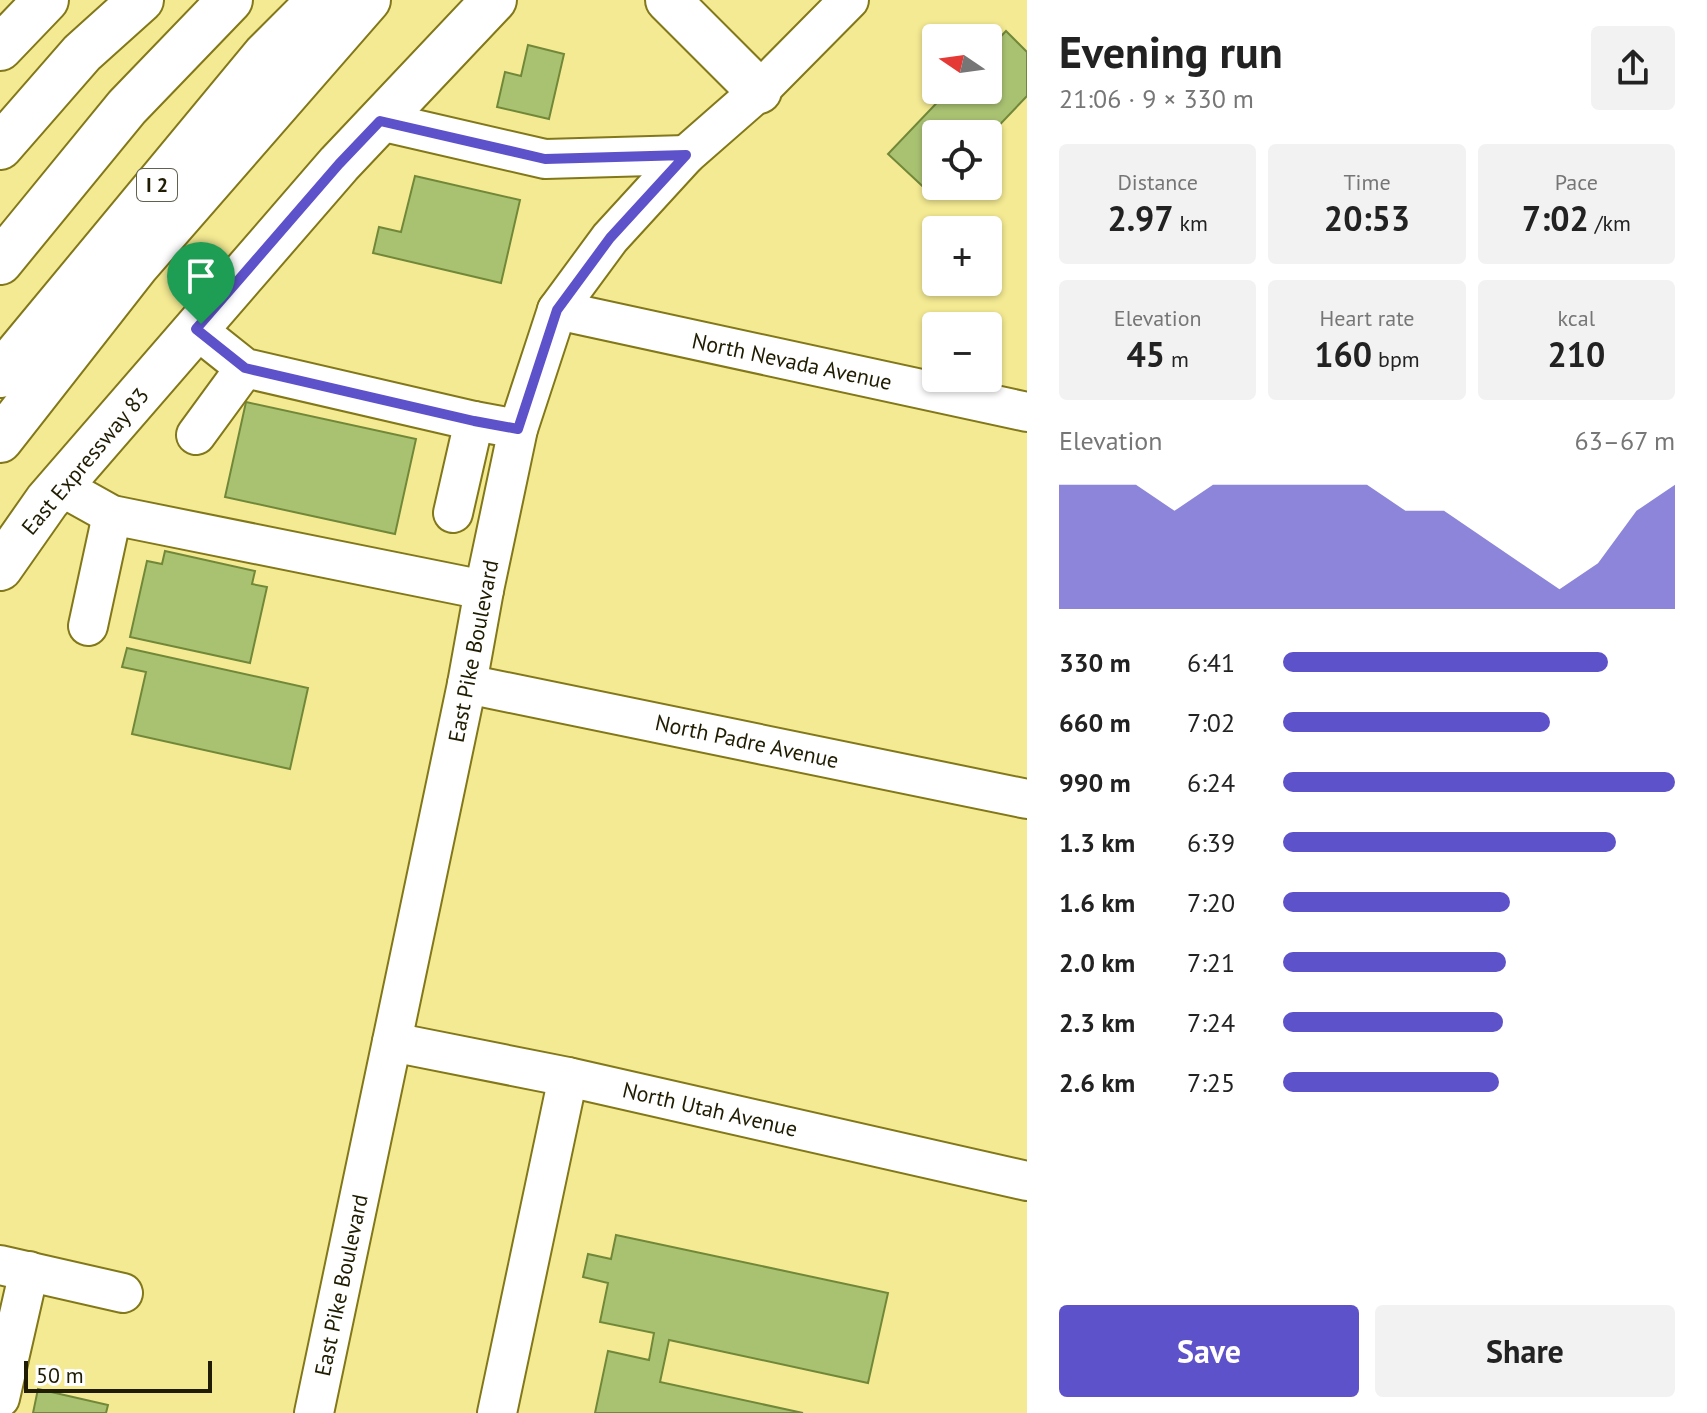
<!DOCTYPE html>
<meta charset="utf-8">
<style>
:root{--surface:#fff;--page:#f2f2f2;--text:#222;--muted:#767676;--accent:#5e52ca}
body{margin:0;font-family:"PT Sans",sans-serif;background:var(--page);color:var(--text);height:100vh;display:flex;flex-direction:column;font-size:30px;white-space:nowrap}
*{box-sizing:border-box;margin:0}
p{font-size:26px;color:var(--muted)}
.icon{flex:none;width:44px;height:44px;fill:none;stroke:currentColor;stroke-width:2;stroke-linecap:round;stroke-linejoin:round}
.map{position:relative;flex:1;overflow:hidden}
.sheet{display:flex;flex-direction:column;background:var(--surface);width:680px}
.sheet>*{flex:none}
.needle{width:52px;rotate:283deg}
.fabs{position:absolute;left:922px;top:24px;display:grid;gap:16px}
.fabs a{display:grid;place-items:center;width:80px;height:80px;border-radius:8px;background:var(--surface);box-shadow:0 2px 6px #0004;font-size:40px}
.scale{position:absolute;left:24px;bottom:20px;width:188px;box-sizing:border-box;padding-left:8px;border:4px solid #1f1c02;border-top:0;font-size:22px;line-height:28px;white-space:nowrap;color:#1f1c02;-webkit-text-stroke:6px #fff;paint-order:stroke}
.pin{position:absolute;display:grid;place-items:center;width:68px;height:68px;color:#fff;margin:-82px -34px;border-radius:50% 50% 50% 0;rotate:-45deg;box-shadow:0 0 8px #0007}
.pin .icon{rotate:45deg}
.round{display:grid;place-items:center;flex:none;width:84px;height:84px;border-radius:8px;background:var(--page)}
.overview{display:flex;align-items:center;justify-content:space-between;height:136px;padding:0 32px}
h1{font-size:44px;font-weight:600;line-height:60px}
.figures{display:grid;grid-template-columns:repeat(3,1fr);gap:12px;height:136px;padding:8px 32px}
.figures div{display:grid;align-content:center;border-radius:8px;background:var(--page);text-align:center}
.figures b{font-size:34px;font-weight:600}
.figures small{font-size:22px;font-weight:400}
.figures p{font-size:22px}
.chart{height:224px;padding:16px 32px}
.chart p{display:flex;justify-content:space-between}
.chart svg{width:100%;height:144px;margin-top:8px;fill:var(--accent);opacity:.7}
.action{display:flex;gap:16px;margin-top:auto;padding:16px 32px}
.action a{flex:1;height:92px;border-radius:8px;background:var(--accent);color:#fff;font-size:32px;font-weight:600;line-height:92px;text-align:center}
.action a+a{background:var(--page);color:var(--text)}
ul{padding:0 32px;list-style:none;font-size:26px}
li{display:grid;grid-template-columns:128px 96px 1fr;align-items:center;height:60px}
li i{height:20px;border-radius:10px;background:var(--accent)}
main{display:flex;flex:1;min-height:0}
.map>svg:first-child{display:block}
.building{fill:#a9c272;stroke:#728839;stroke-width:2}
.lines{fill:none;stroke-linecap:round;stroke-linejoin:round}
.minor-casing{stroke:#827719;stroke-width:42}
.major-casing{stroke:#827719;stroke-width:48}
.highway-casing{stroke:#827719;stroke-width:48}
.minor{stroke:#fff;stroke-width:38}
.major{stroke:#fff;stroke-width:44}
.highway{stroke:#fff;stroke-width:44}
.route-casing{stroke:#fff;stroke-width:16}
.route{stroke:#5e52ca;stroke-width:10}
.labels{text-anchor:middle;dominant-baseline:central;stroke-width:6;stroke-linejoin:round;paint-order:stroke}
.shield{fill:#fff;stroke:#62604e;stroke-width:2}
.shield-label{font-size:20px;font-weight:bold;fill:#1f1c02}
.street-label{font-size:22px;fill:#1f1c02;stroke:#fff}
</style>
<main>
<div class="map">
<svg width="1027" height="1413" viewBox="0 0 1027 1413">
<rect width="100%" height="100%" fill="#f4ea93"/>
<g class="building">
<polygon points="1006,31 1027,52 1027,96 988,137 988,134 936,134 936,186 941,186 932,195 888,154 949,90 988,90 988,50"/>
<polygon points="528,45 564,54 549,119 497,107 505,72 521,76"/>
<polygon points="415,176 520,200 501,283 373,253 379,227 401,232"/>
<polygon points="246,402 416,439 395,534 225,497"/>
<polygon points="165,551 255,571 252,584 267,587 250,663 130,637 147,561 162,564"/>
<polygon points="127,648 308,688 290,769 132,734 146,672 122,667"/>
<polygon points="616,1235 888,1293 868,1383 669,1340 660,1382 803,1413 595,1413 608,1351 649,1360 654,1333 600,1322 608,1283 583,1277 588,1254 611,1259"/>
<polygon points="38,1389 108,1405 106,1413 33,1413"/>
</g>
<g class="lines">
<defs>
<g id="minor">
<polyline points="380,121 545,159 686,155"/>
<polyline points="557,310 1027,412"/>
<polyline points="196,329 245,368 474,421 518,429"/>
<polyline points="196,435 245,368"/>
<polyline points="60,486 112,515 484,590"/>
<polyline points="453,513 474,421"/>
<polyline points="88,626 112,515"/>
<polyline points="467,684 1027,799"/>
<polyline points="392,1042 568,1077 1027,1181"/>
<polyline points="0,1265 123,1293"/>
<polyline points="0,1398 29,1271"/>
<polyline points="314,1413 467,684 484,590 518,429 557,310 610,238 686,155 759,91 849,0"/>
<polyline points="497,1413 568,1077"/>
</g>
<g id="major">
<polyline points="668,0 759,91"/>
<polyline points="0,48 46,0"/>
<polyline points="0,568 47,501 339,164 494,0"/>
</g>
<g id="highway">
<polyline points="0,147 82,53 141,0"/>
<polyline points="0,262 127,107 230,0"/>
<polyline points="0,375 265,55 320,0"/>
<polyline points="0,440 137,265 368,0"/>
</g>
</defs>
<use href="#minor" class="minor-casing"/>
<use href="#major" class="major-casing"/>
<use href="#highway" class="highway-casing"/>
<use href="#minor" class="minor"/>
<use href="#major" class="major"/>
<use href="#highway" class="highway"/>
</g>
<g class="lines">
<defs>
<polygon id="route" points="380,121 545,159 686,155 610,238 557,310 518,429 474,421 245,368 196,329 339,164"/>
</defs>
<use href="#route" class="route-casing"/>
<use href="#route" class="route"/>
</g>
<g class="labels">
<rect class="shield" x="137" y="169" width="40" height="32" rx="6"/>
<g class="shield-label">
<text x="157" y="185">I 2</text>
</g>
<g class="street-label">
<text transform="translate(792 361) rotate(12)">North Nevada Avenue</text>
<text transform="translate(85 461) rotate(-50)">East Expressway 83</text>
<text transform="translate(473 651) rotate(-79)">East Pike Boulevard</text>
<text transform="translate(747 741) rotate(12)">North Padre Avenue</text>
<text transform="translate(710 1109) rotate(13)">North Utah Avenue</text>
<text transform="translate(341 1285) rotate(-78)">East Pike Boulevard</text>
</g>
</g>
</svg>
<div class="fabs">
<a><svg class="needle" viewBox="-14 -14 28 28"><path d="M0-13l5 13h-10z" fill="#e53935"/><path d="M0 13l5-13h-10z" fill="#767676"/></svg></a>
<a><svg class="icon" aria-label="locate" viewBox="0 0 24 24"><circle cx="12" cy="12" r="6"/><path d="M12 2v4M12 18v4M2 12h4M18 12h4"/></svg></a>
<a>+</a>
<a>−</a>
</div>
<div class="scale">50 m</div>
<div class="pin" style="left:201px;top:324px;background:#1e9e55"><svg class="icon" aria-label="arrive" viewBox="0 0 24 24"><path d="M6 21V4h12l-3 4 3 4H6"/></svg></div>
</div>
<section class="sheet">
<div class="overview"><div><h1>Evening run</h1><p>21:06 · 9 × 330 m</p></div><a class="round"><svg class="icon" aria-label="share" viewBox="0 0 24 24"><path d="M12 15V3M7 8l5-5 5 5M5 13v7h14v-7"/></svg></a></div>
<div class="figures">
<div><p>Distance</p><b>2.97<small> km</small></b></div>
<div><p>Time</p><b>20:53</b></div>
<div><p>Pace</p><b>7:02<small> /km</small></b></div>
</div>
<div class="figures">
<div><p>Elevation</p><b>45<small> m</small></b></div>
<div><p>Heart rate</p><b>160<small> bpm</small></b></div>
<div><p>kcal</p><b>210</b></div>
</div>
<div class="chart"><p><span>Elevation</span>63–67 m</p>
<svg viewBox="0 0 160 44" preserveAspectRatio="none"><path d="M0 44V6L10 6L20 6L30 14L40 6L50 6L60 6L70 6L80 6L90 14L100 14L110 22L120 30L130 38L140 30L150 14L160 6V44z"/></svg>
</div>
<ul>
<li><b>330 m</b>6:41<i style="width:83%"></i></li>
<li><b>660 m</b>7:02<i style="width:68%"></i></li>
<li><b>990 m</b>6:24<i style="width:100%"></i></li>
<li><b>1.3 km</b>6:39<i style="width:85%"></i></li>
<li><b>1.6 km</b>7:20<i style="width:58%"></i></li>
<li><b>2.0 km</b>7:21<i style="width:57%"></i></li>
<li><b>2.3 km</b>7:24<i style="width:56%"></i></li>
<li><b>2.6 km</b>7:25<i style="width:55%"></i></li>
</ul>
<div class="action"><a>Save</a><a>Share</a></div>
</section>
</main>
